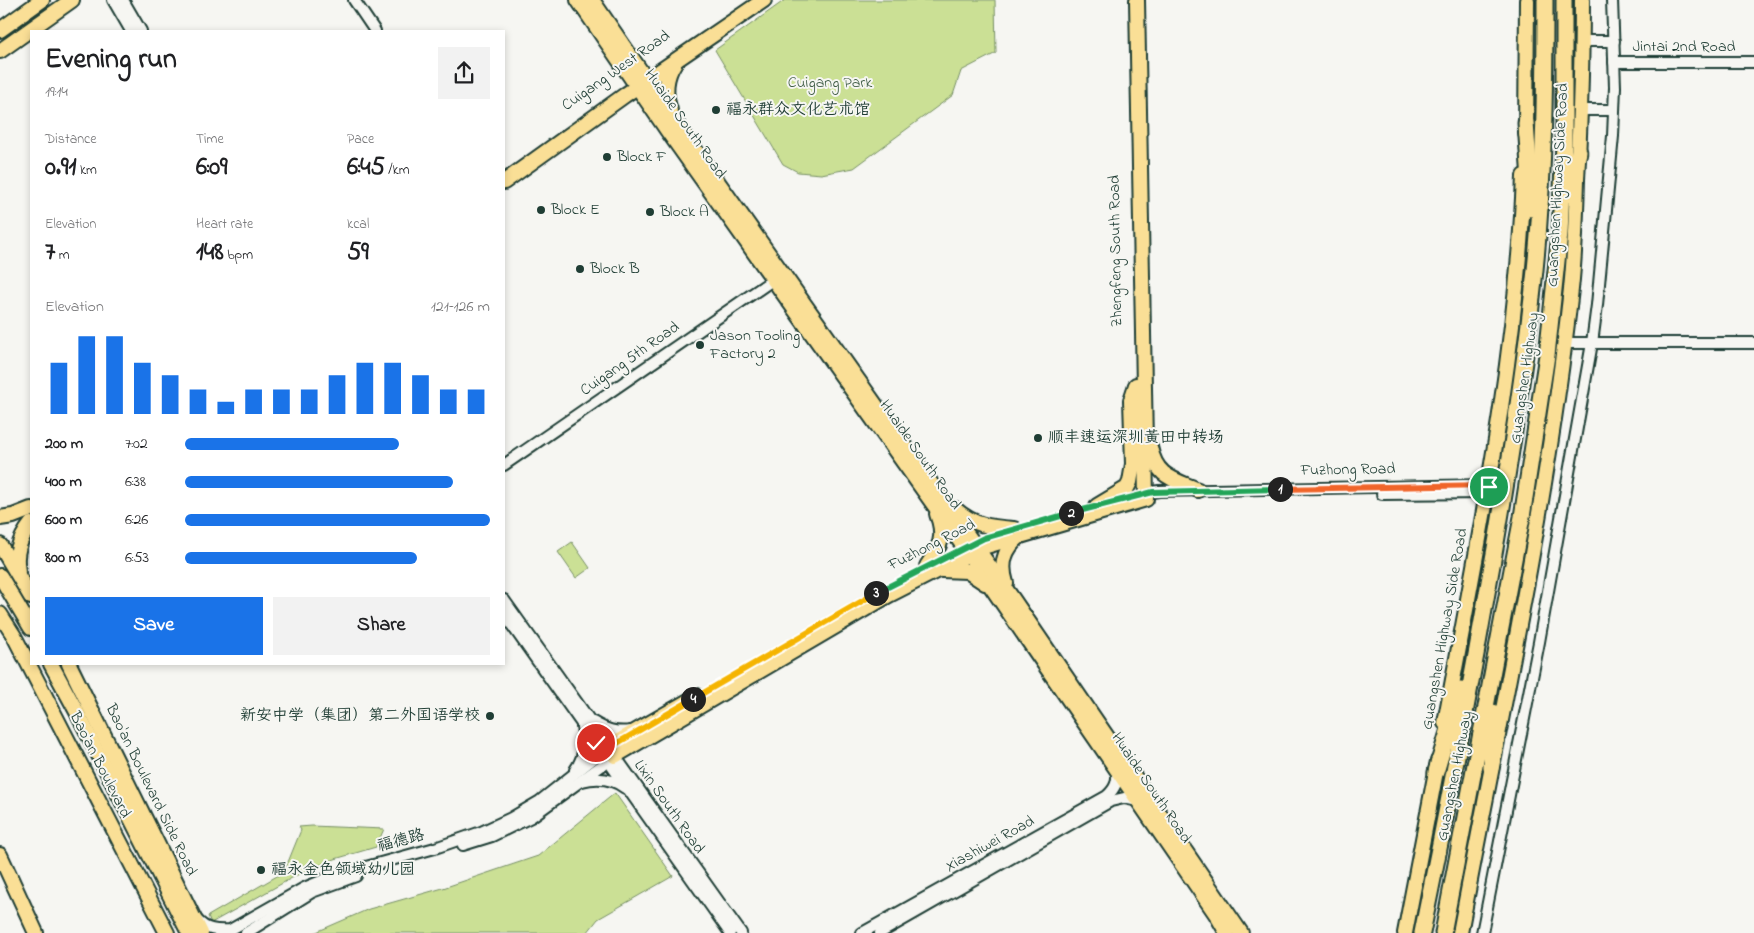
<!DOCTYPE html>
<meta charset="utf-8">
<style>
:root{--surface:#fff;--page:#f2f2f2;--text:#202124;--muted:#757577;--accent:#1a73e8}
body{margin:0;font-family:"Indie Flower","LXGW WenKai TC",sans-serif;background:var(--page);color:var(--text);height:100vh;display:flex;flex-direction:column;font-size:19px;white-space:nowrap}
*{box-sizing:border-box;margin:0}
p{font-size:16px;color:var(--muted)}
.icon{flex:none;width:28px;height:28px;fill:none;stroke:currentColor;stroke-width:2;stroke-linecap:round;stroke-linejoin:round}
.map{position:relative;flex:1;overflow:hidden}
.details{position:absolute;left:30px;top:30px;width:475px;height:635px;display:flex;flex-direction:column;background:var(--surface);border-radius:0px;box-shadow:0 2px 8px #0003}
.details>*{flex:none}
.pin{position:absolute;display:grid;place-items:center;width:42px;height:42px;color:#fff;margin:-21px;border:2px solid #fff;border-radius:50%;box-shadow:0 1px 5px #0007}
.km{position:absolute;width:25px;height:25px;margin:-12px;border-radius:50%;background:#222;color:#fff;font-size:14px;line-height:25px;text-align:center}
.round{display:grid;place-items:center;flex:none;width:52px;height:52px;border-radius:0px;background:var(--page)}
.overview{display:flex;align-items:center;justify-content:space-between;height:85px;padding:0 15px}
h1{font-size:28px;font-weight:700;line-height:38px}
.figures{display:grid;grid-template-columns:repeat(3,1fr);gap:8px;height:85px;padding:5px 15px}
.figures div{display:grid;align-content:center}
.figures b{font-size:25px;font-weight:700}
.figures small{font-size:14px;font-weight:400}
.figures p{font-size:14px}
.chart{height:140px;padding:10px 15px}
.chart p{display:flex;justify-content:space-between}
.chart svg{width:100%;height:90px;margin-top:5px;stroke:var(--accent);stroke-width:6}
.button{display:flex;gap:10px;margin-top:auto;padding:10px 15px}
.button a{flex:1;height:58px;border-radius:0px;background:var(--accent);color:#fff;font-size:20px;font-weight:700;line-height:58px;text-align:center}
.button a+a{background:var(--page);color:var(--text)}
ul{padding:0 15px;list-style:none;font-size:16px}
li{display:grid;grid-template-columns:80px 60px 1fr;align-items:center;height:38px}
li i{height:12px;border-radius:6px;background:var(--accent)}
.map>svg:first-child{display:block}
.green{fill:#cbe095;stroke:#758e64}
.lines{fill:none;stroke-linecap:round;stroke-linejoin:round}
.minor-casing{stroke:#1f3d34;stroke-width:14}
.major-casing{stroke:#1f3d34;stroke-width:18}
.highway-casing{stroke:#1f3d34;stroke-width:19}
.minor{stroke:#f6f6f2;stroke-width:10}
.major{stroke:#fadf96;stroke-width:14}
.highway{stroke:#fadf96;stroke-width:15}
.split-1-casing{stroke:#fff;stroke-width:10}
.split-2-casing{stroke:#fff;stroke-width:10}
.split-3-casing{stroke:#fff;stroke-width:10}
.split-4-casing{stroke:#fff;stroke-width:10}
.split-5-casing{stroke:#fff;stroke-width:10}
.split-1{stroke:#f0652b;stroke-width:6}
.split-2{stroke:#22a559;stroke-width:6}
.split-3{stroke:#22a559;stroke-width:6}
.split-4{stroke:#f5b400;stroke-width:6}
.split-5{stroke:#f5b400;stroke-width:6}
.poi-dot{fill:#1f3d34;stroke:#f6f6f2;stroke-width:2}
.labels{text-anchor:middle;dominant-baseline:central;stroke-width:4;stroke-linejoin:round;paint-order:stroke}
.street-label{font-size:16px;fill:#1f3d34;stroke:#f6f6f2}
.park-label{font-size:16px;fill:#415e47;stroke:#f6f6f2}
.poi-label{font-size:16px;fill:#1f3d34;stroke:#f6f6f2;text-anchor:start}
</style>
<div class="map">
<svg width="1754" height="933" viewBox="0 0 1754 933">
<rect width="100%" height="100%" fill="#f6f6f2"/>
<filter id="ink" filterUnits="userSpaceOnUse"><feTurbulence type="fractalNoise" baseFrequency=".02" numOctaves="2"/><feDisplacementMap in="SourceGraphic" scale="10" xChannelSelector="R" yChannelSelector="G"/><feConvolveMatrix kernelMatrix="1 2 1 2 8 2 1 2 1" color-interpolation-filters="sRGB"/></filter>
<g filter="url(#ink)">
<g class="green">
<polygon points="785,0 995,0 996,53 961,71 953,95 854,168 821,174 798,172 783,164 715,50"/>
<polygon points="572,542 590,568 576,578 558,552"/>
<polygon points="615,793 673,876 598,919 587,933 314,933 369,909 443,888 538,856"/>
<polygon points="312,826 384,829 376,847 335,859 299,874 211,923 208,916 284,872 301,830 299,827"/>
</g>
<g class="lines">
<defs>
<g id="minor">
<polyline points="113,0 131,31"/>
<polyline points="123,0 141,31"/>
<polyline points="354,0 375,31"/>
<polyline points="1582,41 1614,41"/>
<polyline points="1614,62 1754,62"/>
<polyline points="1581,110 1614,110"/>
<polyline points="1564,343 1754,343"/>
<polyline points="504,465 774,279"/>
<polyline points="1146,493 1159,491 1489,485"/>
<polyline points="1382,494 1488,493"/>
<polyline points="504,600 741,933"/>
<polyline points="504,614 730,933"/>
<path d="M593,722c13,8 23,11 38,9"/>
<path d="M575,770c10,-13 11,-27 7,-43"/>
<path d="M582,781c15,-4 30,-3 43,7"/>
<polyline points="463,845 492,836 531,817 615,756"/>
<path d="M197,920c9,10 19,11 33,10l74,-42 29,-12 102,-28 46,-16 30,-14 29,-17 68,-54"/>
<polyline points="246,933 312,892 356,876"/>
<path d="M862,933l245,-137c9,-8 11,-15 10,-26"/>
<polyline points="880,933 1111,801 1124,798 1138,801"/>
<polyline points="1482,933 1539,642 1592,343 1597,305 1613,136 1615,87 1612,0"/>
</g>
<g id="major">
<polyline points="578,0 667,130 964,547 1216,914 1227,933"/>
<polyline points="592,0 674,120 1012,598 1241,933"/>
<polyline points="0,30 42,0"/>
<polyline points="0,51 72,0"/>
<path d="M670,110c-6,-17 -5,-33 5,-48"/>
<polyline points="1526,134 1527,0"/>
<polyline points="504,182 625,95 764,0"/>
<path d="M1150,447c6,30 23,32 48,43"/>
<polyline points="1097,506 1127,488 1130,482 1133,464 1131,400 1136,385"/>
<path d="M955,509c20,17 34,18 59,20"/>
<polyline points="0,518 13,516 31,509"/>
<polyline points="0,545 31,597"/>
<path d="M927,566c13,-19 19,-29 10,-52"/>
<polyline points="942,570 967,571 985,583"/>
<path d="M18,571c-4,-18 2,-33 13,-47"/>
<polyline points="0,576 31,628"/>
<path d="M1006,583c-6,-19 -2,-34 14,-47"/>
<polyline points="0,614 14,636 167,933"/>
<polyline points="51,664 77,712 189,933"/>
<polyline points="69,664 201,933"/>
<path d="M1445,723c33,-181 72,-363 79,-547"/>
<polyline points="608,747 697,696"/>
<polyline points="615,756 889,595 983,547 1146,499 1137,0"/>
<polyline points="0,855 36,933"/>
<polyline points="1405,933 1438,761"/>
<path d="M1460,933c40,-214 87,-427 111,-644 4,-36 5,-73 6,-109 3,-60 5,-120 5,-180"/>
</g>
<g id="highway">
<polyline points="1526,123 1532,209"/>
<polyline points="1569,195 1579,152"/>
<polyline points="1491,768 1493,712"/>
<polyline points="1436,772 1461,689"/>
<path d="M1422,933c27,-132 52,-264 75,-396 15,-89 29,-177 38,-267 9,-90 10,-180 10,-270"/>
<polyline points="1443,933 1522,517 1547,355 1560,233 1564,143 1564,0"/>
</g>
</defs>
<use href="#minor" class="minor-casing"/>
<use href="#major" class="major-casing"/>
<use href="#highway" class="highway-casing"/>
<use href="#minor" class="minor"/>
<use href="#major" class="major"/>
<use href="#highway" class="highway"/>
</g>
</g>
<g class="lines" filter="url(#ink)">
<defs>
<polyline id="split-1" points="1280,489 1489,485 1489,487"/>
<polyline id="split-2" points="1071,513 1153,492 1280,489"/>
<polyline id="split-3" points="876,593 984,538 1071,513"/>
<polyline id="split-4" points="693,699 876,593"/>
<polyline id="split-5" points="596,743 602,752 693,699"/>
</defs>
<use href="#split-1" class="split-1-casing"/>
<use href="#split-2" class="split-2-casing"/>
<use href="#split-3" class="split-3-casing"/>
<use href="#split-4" class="split-4-casing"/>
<use href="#split-5" class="split-5-casing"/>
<use href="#split-1" class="split-1"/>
<use href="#split-2" class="split-2"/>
<use href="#split-3" class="split-3"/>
<use href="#split-4" class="split-4"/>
<use href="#split-5" class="split-5"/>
</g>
<g class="poi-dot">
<circle cx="716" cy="110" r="5"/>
<circle cx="607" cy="157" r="5"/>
<circle cx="541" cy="210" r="5"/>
<circle cx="650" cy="212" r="5"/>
<circle cx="580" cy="269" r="5"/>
<circle cx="700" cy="345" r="5"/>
<circle cx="1038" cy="438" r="5"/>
<circle cx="490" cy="716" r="5"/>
<circle cx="261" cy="870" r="5"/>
</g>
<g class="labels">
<g class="street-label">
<text x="1684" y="47">Jintai 2nd Road</text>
<text transform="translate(616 71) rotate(-35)">Cuigang West Road</text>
<text transform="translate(685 124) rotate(55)">Huaide South Road</text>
<text transform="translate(1558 185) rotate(-87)">Guangshen Highway Side Road</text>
<text transform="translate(1116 251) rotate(-91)">Zhengfeng South Road</text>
<text transform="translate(630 359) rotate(-35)">Cuigang 5th Road</text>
<text transform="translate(1525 378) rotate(-82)">Guangshen Highway</text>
<text transform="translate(920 455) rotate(55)">Huaide South Road</text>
<text transform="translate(1348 470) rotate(-1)">Fuzhong Road</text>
<text transform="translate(932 545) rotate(-27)">Fuzhong Road</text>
<text transform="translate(1445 629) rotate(-80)">Guangshen Highway Side Road</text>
<text transform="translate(100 765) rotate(63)">Bao'an Boulevard</text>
<text transform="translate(1455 776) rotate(-79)">Guangshen Highway</text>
<text transform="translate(1151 788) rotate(56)">Huaide South Road</text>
<text transform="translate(151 790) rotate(64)">Bao'an Boulevard Side Road</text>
<text transform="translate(669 807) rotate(55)">Lixin South Road</text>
<text transform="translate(401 841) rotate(-15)">福德路</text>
<text transform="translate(990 844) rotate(-29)">Xiashiwei Road</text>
</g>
<g class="park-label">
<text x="830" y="83">Cuigang Park</text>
</g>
<g class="poi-label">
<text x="726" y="110">福永群众文化艺术馆</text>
<text x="617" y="157">Block F</text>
<text x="551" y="210">Block E</text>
<text x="660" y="212">Block A</text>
<text x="590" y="269">Block B</text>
<text x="710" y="336">Jason Tooling<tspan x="710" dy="18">Factory 2</tspan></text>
<text x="1048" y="438">顺丰速运深圳黄田中转场</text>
<text x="480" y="716" text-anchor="end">新安中学（集团）第二外国语学校</text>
<text x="271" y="870">福永金色领域幼儿园</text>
</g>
</g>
</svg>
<div class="pin" style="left:1489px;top:487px;background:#1e9e55"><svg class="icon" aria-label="arrive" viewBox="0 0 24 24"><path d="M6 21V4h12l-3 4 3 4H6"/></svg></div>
<div class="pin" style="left:596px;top:743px;background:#d93025"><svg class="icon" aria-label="check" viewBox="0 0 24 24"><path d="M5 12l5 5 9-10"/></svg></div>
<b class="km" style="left:1280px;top:489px">1</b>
<b class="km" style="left:1071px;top:513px">2</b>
<b class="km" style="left:876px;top:593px">3</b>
<b class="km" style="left:693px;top:699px">4</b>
<section class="details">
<div class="overview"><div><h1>Evening run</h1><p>19:14</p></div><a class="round"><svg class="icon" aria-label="share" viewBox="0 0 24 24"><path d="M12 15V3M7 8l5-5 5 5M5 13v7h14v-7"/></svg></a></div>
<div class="figures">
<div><p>Distance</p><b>0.91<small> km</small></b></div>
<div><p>Time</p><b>6:09</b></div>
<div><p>Pace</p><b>6:45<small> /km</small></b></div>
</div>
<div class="figures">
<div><p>Elevation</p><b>7<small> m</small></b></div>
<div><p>Heart rate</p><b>148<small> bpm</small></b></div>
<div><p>kcal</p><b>59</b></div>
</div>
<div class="chart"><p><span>Elevation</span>121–126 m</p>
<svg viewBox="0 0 160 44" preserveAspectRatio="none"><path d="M5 44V19M15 44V6M25 44V6M35 44V19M45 44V25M55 44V32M65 44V38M75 44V32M85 44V32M95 44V32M105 44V25M115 44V19M125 44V19M135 44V25M145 44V32M155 44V32"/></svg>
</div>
<ul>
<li><b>200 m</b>7:02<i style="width:70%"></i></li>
<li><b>400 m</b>6:38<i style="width:88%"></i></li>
<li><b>600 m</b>6:26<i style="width:100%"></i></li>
<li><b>800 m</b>6:53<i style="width:76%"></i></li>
</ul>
<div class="button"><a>Save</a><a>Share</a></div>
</section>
</div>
